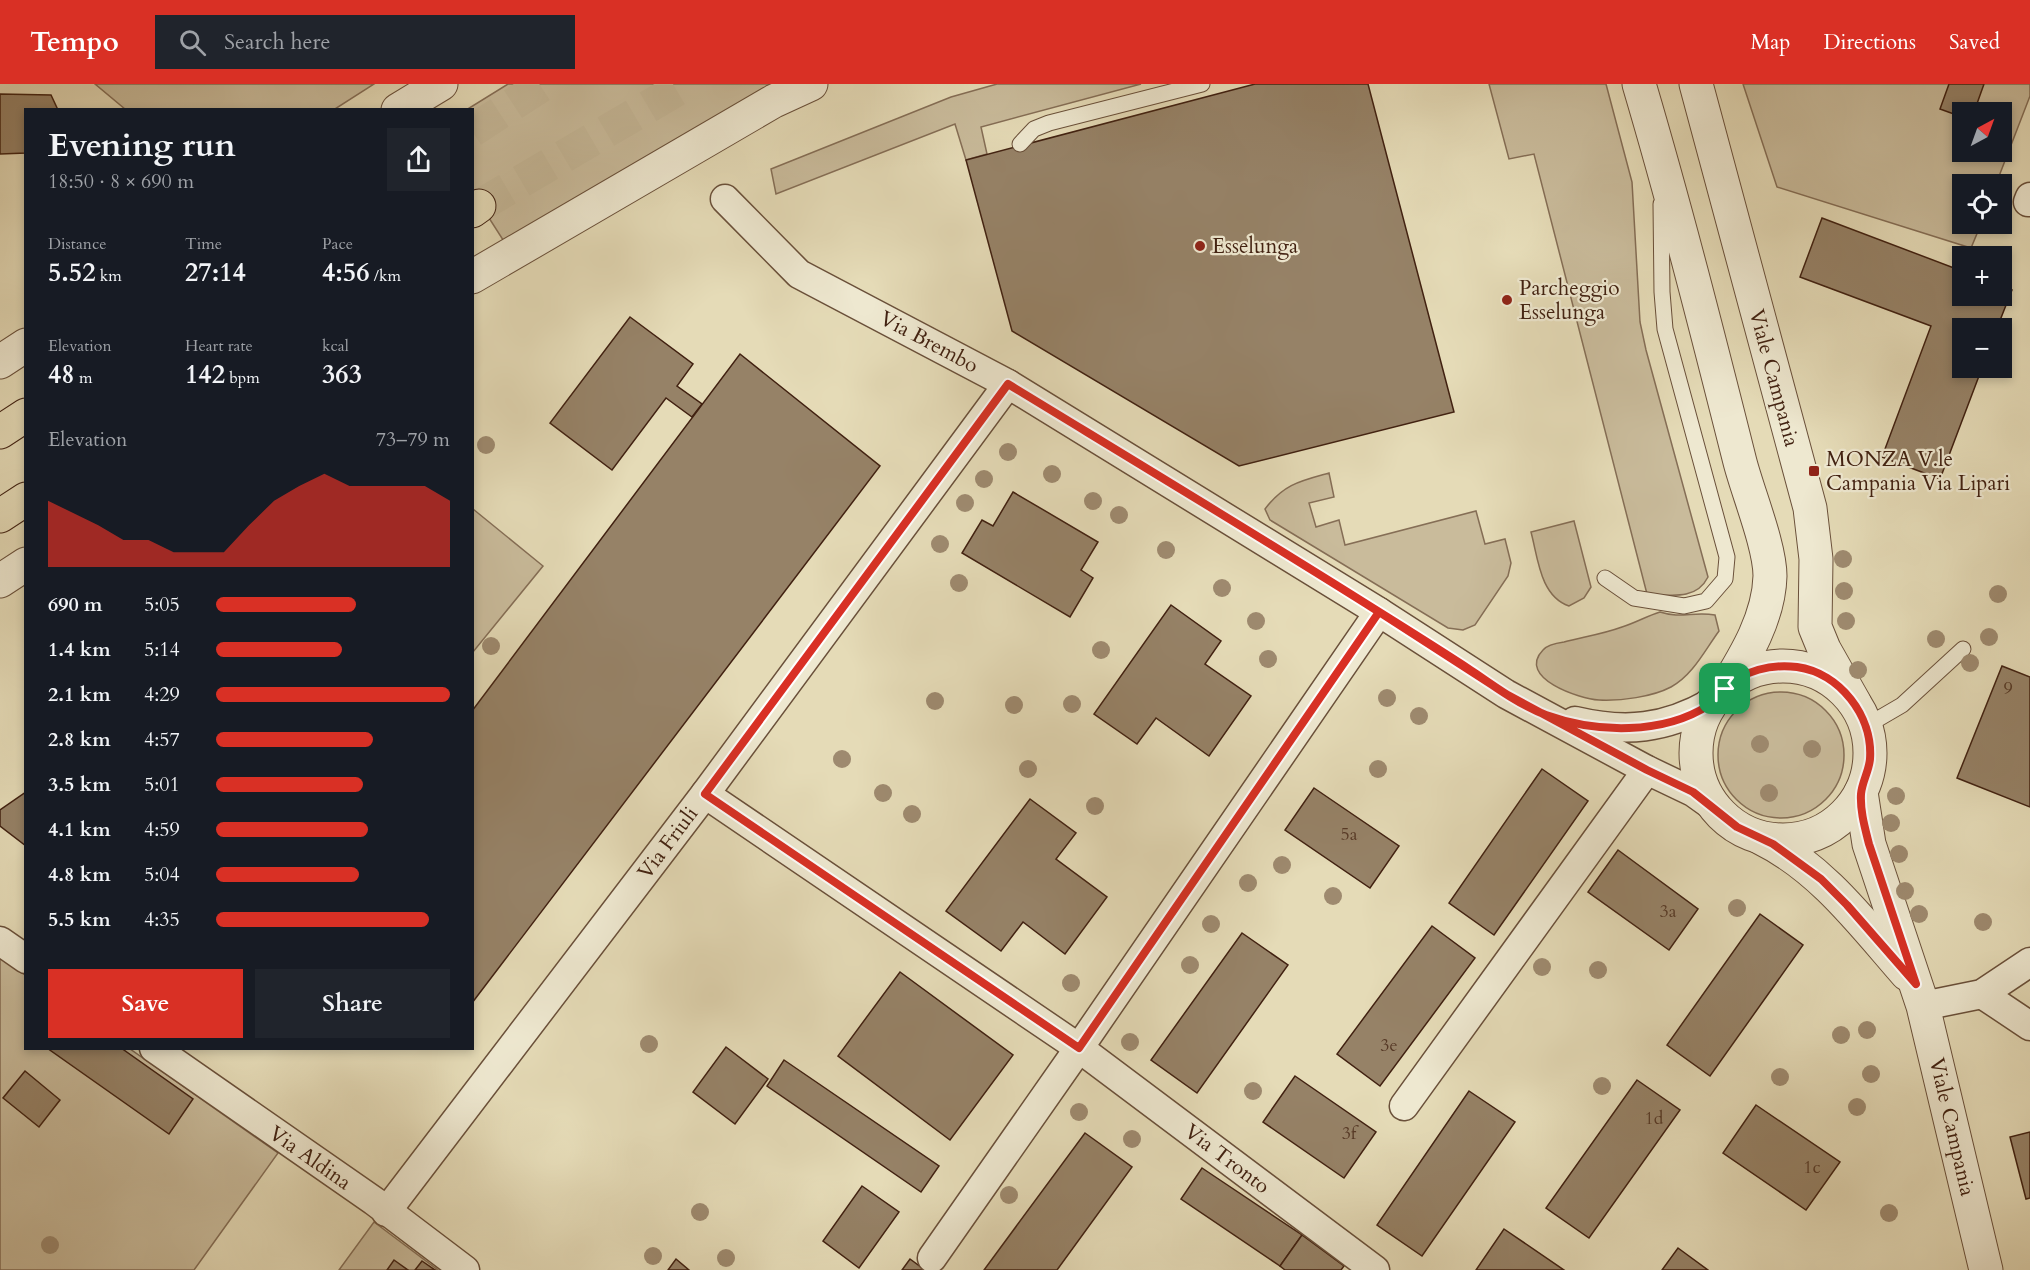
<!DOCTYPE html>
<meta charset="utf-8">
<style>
:root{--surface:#171b24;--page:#20242c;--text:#f1f3f6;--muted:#9ea1a6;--accent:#d93025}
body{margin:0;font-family:Cardo,serif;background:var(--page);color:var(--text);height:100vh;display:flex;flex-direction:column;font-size:22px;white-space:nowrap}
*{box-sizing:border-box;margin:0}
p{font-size:20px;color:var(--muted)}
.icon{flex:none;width:33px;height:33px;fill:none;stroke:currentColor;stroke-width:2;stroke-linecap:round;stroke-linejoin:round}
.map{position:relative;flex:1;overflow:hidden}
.sheet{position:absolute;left:24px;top:24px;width:450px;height:942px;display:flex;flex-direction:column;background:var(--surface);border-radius:0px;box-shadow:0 3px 9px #0003}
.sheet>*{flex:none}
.needle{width:39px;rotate:41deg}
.tools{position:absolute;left:1952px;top:18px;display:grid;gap:12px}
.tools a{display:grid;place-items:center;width:60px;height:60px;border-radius:0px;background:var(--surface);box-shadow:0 3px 9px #0003;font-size:30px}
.pin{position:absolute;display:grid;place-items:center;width:51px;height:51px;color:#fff;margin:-26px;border-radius:12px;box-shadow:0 3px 9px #0006}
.round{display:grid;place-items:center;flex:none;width:63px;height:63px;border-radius:0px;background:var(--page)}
.overview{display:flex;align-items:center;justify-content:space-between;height:102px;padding:0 24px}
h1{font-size:33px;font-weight:700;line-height:45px}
.stats{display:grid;grid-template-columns:repeat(3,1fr);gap:9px;height:102px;padding:6px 24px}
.stats div{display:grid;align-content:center}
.stats b{font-size:26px;font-weight:700}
.stats small{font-size:16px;font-weight:400}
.stats p{font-size:16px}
.chart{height:168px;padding:12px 24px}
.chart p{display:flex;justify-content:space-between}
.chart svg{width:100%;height:108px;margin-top:6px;fill:var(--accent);opacity:.7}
.cta{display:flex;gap:12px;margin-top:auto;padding:12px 24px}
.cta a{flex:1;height:69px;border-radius:0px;background:var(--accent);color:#fff;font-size:24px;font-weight:700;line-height:69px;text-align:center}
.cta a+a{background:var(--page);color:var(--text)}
ul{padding:0 24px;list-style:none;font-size:20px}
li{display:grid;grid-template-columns:96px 72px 1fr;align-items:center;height:45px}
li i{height:15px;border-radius:8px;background:var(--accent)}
header{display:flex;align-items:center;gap:36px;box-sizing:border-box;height:84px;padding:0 30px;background:var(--accent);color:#fff}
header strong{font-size:28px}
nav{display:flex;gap:33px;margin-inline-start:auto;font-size:21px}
.search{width:420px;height:54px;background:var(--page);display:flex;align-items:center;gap:15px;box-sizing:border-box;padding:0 21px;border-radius:0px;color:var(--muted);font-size:22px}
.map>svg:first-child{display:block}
.green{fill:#c9bb9b;stroke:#856e56;stroke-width:1.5;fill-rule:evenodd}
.building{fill:#968267;stroke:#412111;stroke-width:1.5}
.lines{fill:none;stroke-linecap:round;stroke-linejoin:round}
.trunk-tunnel{stroke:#c4b696;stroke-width:33;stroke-dasharray:33 16;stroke-linecap:butt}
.service-casing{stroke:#6a503a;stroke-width:17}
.minor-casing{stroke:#6a503a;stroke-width:31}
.tertiary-casing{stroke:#6a503a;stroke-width:35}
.trunk-casing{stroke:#412111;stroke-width:35}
.service{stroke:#eee8d0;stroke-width:15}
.minor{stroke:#eee8d0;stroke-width:28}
.tertiary{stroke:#eee8d0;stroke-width:33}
.trunk{stroke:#e5dbb7;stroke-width:33}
.tree{fill:#9e8a6f}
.route-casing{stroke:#fff;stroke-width:12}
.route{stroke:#d93025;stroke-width:8}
.poi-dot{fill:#8f2418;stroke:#eee8d0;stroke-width:2}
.labels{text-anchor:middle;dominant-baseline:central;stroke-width:4.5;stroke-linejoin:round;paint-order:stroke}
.number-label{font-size:18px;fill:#563926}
.poi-label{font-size:21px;fill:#412111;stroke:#eee8d0;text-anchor:start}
.street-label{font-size:21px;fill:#412111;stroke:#eee8d0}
</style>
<header>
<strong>Tempo</strong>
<div class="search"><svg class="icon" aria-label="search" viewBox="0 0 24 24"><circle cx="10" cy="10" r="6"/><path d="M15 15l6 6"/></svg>Search here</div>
<nav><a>Map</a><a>Directions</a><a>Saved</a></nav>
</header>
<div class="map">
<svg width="2030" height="1186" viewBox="0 0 2030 1186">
<rect width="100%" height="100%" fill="#e5dbb7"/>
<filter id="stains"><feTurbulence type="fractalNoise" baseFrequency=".00333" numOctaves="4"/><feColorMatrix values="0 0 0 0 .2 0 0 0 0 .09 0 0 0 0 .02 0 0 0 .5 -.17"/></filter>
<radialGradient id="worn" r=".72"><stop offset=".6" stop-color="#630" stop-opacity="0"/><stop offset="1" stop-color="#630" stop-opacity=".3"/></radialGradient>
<g class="green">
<polygon points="95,0 374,0 335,25 125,25"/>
<polygon points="508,0 778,0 505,159 473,109 472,26 466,26"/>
<polygon points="997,0 1141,0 981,43 987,70 966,76 955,40 776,110 771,85 951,13"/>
<path d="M1489,0h117l26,98 8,140 6,28 62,227c-12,24 -38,18 -61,17l-113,-440 -25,5z"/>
<path d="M1743,0h287v12l-34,88h-34v40h19l-10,24 -194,-61zM1962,28h39v40h-39z"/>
<path d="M1329,389l5,24 -25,6 7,24 23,-7 6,25 131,-34 9,33 20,-5 6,24 -3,13 -33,49 -12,5 -15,-2 -178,-108 -5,-11c19,-25 35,-28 64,-36z"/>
<polygon points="473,425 543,482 473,568"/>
<path d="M1574,437l17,66 -7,11 -15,8c-29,-10 -31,-48 -38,-74z"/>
<path d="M1660,528c21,7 34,-1 55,3l4,16c-14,19 -26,44 -48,56 -19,10 -50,14 -72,13 -19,-1 -83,-22 -56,-50 4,-5 14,-7 21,-8 19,-5 39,-8 58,-15 13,-4 25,-11 38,-15z"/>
<circle cx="1781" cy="671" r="63"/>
<polygon points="0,873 25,891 26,964 130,965 278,1069 194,1186 0,1186"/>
<polygon points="374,1138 438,1186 339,1186"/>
</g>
<g class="building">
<polygon points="1255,0 1368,0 1454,328 1239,382 1012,247 966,76"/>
<polygon points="1949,0 1984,0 1974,28 1962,28 1962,33 1940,25"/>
<polygon points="0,10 51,11 58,26 26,26 26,69 0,70"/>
<polygon points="1822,134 1962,187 1962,212 2001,212 2001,202 2012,206 1997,244 1962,244 1962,284 1982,284 1940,395 1882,373 1931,242 1800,193"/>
<polygon points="630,233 693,280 677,302 702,320 692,333 666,314 612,386 550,339"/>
<polygon points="740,270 880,382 472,919 472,627"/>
<polygon points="1013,408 1098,458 1081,486 1093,494 1070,533 962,469 982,436 993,442"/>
<polygon points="1171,521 1221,557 1205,580 1251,612 1209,672 1156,634 1137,660 1094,630"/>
<polygon points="2002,582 2030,593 2030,723 1957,694"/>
<polygon points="1542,685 1588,717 1494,851 1449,819"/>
<polygon points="1314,704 1399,762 1370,804 1285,746"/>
<polygon points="26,708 26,762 0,742 0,726"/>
<polygon points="1030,715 1076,749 1056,775 1107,813 1065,870 1023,838 1001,867 946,827"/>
<polygon points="1618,766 1698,825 1669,866 1588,808"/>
<polygon points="1760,830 1803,861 1710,992 1667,961"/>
<polygon points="1432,842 1475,874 1380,1002 1337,970"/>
<polygon points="1242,849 1288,881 1197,1009 1151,976"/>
<polygon points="900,888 1013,971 950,1056 838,972"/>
<polygon points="726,963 768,995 735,1040 693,1008"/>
<polygon points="47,964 121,964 193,1015 169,1050"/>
<polygon points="784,976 939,1082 921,1108 767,1002"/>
<polygon points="25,987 60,1016 39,1043 3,1014"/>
<polygon points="1295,992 1376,1048 1344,1094 1263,1038"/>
<polygon points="1637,996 1680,1026 1589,1154 1546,1124"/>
<polygon points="1469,1007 1515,1038 1422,1172 1377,1141"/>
<polygon points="1756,1021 1840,1078 1806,1126 1723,1069"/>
<polygon points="2030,1048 2030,1114 2026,1115 2010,1053"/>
<polygon points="1085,1049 1132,1083 1057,1186 984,1186"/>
<polygon points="1202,1084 1302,1151 1280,1182 1181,1115"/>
<polygon points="862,1102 899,1128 859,1184 823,1157"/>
<polygon points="1504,1145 1564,1186 1476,1186"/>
<polygon points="1302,1151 1344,1182 1341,1186 1285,1186 1280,1182"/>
<polygon points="1678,1164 1708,1186 1662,1186"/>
<polygon points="676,1175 689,1186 668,1186"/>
<polygon points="910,1175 925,1186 902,1186"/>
<polygon points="394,1176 408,1186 387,1186"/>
<polygon points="422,1177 435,1186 415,1186"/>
</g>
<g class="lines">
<g class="trunk-tunnel">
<polyline points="472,47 544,0"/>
<polyline points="479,122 687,0"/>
</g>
<defs>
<g id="service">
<polyline points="1020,60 1034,45 1049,39 1202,0"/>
<polyline points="1605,494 1634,514 1684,522 1706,517 1725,495 1727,473 1665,245 1662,208 1661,120"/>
<polyline points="1866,642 1902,621 1963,565"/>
</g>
<g id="minor">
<polyline points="2030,113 2028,118 2030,118"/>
<polyline points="725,115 799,190 1008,300 1379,528 1506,610 1647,686 1693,708 1714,723"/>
<path d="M1575,637c51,12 90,8 136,-18"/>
<polyline points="705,710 1079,964 1375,1186"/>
<polyline points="0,857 26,875"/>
<polyline points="1982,910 2030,942"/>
<polyline points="1923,922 1982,910 2030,878"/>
<polyline points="154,964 374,1117 465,1186"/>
<polyline points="1404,1022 1647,686"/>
<polyline points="386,1128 705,710 1008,300"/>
<polyline points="932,1174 1079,964 1379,528"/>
</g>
<g id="tertiary">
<path d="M1639,0c37,125 69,251 101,378 8,31 30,84 30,114 -1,41 -24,79 -45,113"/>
<polyline points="1696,0 1810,424 1816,475 1815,543 1824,565 1854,618"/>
<polyline points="398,26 441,0"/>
<polyline points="472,193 774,17 811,0"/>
<polyline points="0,278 26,261"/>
<polyline points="0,497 26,480"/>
<circle cx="1783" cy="669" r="87"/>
<polyline points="1861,708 1869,760 1923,922 1986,1186"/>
<path d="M1761,754c61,30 102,86 146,136"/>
</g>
<g id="trunk">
<polyline points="472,127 479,122"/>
<polyline points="0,348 26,331"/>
<polyline points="0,432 26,415"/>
</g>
</defs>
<use href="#service" class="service-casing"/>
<use href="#minor" class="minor-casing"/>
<use href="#tertiary" class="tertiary-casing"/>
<use href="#trunk" class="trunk-casing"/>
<use href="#service" class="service"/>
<use href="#minor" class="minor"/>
<use href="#tertiary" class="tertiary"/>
<use href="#trunk" class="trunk"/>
</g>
<g class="tree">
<circle cx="486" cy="361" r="9"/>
<circle cx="1008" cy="368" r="9"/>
<circle cx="1052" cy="390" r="9"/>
<circle cx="984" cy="395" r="9"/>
<circle cx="1093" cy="417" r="9"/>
<circle cx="965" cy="419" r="9"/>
<circle cx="1119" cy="431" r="9"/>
<circle cx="940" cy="460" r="9"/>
<circle cx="1166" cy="466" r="9"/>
<circle cx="1843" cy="475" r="9"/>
<circle cx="959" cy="499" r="9"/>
<circle cx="1222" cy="504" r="9"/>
<circle cx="1844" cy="507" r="9"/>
<circle cx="1998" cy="510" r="9"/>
<circle cx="1256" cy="537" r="9"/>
<circle cx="1846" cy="537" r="9"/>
<circle cx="1989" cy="553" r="9"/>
<circle cx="1936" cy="555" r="9"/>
<circle cx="491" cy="562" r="9"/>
<circle cx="1101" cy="566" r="9"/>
<circle cx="1268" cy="575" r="9"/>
<circle cx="1970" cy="579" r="9"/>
<circle cx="1858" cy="586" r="9"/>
<circle cx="1387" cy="614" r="9"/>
<circle cx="935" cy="617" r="9"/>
<circle cx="1072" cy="620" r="9"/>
<circle cx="1014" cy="621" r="9"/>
<circle cx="1419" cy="632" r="9"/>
<circle cx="1760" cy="660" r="9"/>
<circle cx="1812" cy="665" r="9"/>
<circle cx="842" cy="675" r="9"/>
<circle cx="1028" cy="685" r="9"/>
<circle cx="1378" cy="685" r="9"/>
<circle cx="883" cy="709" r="9"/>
<circle cx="1769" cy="709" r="9"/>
<circle cx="1896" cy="712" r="9"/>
<circle cx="1095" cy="722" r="9"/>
<circle cx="912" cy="730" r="9"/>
<circle cx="1891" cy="739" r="9"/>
<circle cx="1899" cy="770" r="9"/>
<circle cx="1282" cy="781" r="9"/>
<circle cx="1248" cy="799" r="9"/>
<circle cx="1905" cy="807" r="9"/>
<circle cx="1333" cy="812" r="9"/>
<circle cx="1737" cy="824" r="9"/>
<circle cx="1919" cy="830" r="9"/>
<circle cx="1983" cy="838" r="9"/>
<circle cx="1211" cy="840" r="9"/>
<circle cx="1190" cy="881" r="9"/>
<circle cx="1542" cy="883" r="9"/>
<circle cx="1598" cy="886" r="9"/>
<circle cx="1071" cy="899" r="9"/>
<circle cx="1867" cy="946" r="9"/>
<circle cx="1841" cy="951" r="9"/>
<circle cx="1130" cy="958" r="9"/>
<circle cx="649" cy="960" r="9"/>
<circle cx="1871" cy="990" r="9"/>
<circle cx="1780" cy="993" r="9"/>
<circle cx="1602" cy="1002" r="9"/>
<circle cx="1253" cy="1007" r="9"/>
<circle cx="1857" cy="1023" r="9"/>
<circle cx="1079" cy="1028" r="9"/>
<circle cx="1132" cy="1055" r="9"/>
<circle cx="1009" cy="1111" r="9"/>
<circle cx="700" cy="1128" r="9"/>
<circle cx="1889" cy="1129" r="9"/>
<circle cx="50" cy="1161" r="9"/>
<circle cx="653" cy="1172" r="9"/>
<circle cx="726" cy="1174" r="9"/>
</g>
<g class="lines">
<defs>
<path id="route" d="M1725,605c-6,5 -10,12 -16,16 -46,30 -113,28 -163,10 -26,-10 -51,-28 -74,-44 -32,-21 -64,-41 -96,-61 -122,-77 -245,-151 -368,-226l-303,410 374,254 300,-436 127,82 141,76 46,22 44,35 36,17 48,35 26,26 69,79 -47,-140c-4,-16 -9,-33 -8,-50 1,-12 8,-23 9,-35 3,-43 -30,-86 -73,-92 -26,-3 -53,3 -72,22"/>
</defs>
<use href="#route" class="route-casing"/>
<use href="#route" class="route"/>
</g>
<g class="poi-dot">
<circle cx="1200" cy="162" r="6"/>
<circle cx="1507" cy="216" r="6"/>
<rect x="1808" y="381" width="12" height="12" rx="3"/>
</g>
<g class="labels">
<g class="number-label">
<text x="2008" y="604">9</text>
<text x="1349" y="750">5a</text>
<text x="1668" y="827">3a</text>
<text x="1389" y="961">3e</text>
<text x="1654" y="1034">1d</text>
<text x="1349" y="1049">3f</text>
<text x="1812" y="1083">1c</text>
</g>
<g class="poi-label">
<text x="1212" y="162">Esselunga</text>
<text x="1519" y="204">Parcheggio<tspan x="1519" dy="24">Esselunga</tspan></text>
<text x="1826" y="375">MONZA V.le<tspan x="1826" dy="24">Campania Via Lipari</tspan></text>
</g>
<g class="street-label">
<text transform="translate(929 258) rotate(28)">Via Brembo</text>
<text transform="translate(1774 294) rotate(75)">Viale Campania</text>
<text transform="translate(668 759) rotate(-53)">Via Friuli</text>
<text transform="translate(1952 1043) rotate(77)">Viale Campania</text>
<text transform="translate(310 1074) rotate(35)">Via Aldina</text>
<text transform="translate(1227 1075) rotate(37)">Via Tronto</text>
</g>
</g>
<rect width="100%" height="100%" filter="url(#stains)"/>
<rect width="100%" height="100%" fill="url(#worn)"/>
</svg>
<div class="tools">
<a><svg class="needle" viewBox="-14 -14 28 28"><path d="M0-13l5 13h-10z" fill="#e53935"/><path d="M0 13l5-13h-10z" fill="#9ea1a6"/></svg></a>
<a><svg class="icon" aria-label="locate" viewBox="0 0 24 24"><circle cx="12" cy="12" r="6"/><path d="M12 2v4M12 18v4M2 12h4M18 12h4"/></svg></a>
<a>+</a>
<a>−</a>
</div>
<div class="pin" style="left:1725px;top:605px;background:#1e9e55"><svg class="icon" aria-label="arrive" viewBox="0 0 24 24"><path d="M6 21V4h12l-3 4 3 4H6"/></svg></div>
<section class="sheet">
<div class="overview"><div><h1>Evening run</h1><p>18:50 · 8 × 690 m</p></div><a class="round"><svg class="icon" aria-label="share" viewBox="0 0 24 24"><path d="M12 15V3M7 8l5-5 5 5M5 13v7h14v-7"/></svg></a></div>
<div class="stats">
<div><p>Distance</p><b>5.52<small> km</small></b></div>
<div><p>Time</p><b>27:14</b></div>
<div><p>Pace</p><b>4:56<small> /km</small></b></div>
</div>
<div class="stats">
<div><p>Elevation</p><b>48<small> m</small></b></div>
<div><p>Heart rate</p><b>142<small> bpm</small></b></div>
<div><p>kcal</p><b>363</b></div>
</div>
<div class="chart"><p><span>Elevation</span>73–79 m</p>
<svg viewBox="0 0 160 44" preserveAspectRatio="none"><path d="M0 44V17L10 22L20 27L30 33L40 33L50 38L60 38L70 38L80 27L90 17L100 11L110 6L120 11L130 11L140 11L150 11L160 17V44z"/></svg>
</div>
<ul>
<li><b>690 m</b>5:05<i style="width:60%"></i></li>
<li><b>1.4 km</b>5:14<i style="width:54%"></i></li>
<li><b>2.1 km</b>4:29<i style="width:100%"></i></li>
<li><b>2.8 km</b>4:57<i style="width:67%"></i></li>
<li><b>3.5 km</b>5:01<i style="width:63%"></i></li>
<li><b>4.1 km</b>4:59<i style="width:65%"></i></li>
<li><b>4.8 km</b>5:04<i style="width:61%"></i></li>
<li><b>5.5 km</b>4:35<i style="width:91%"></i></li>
</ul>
<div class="cta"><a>Save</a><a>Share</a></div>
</section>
</div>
